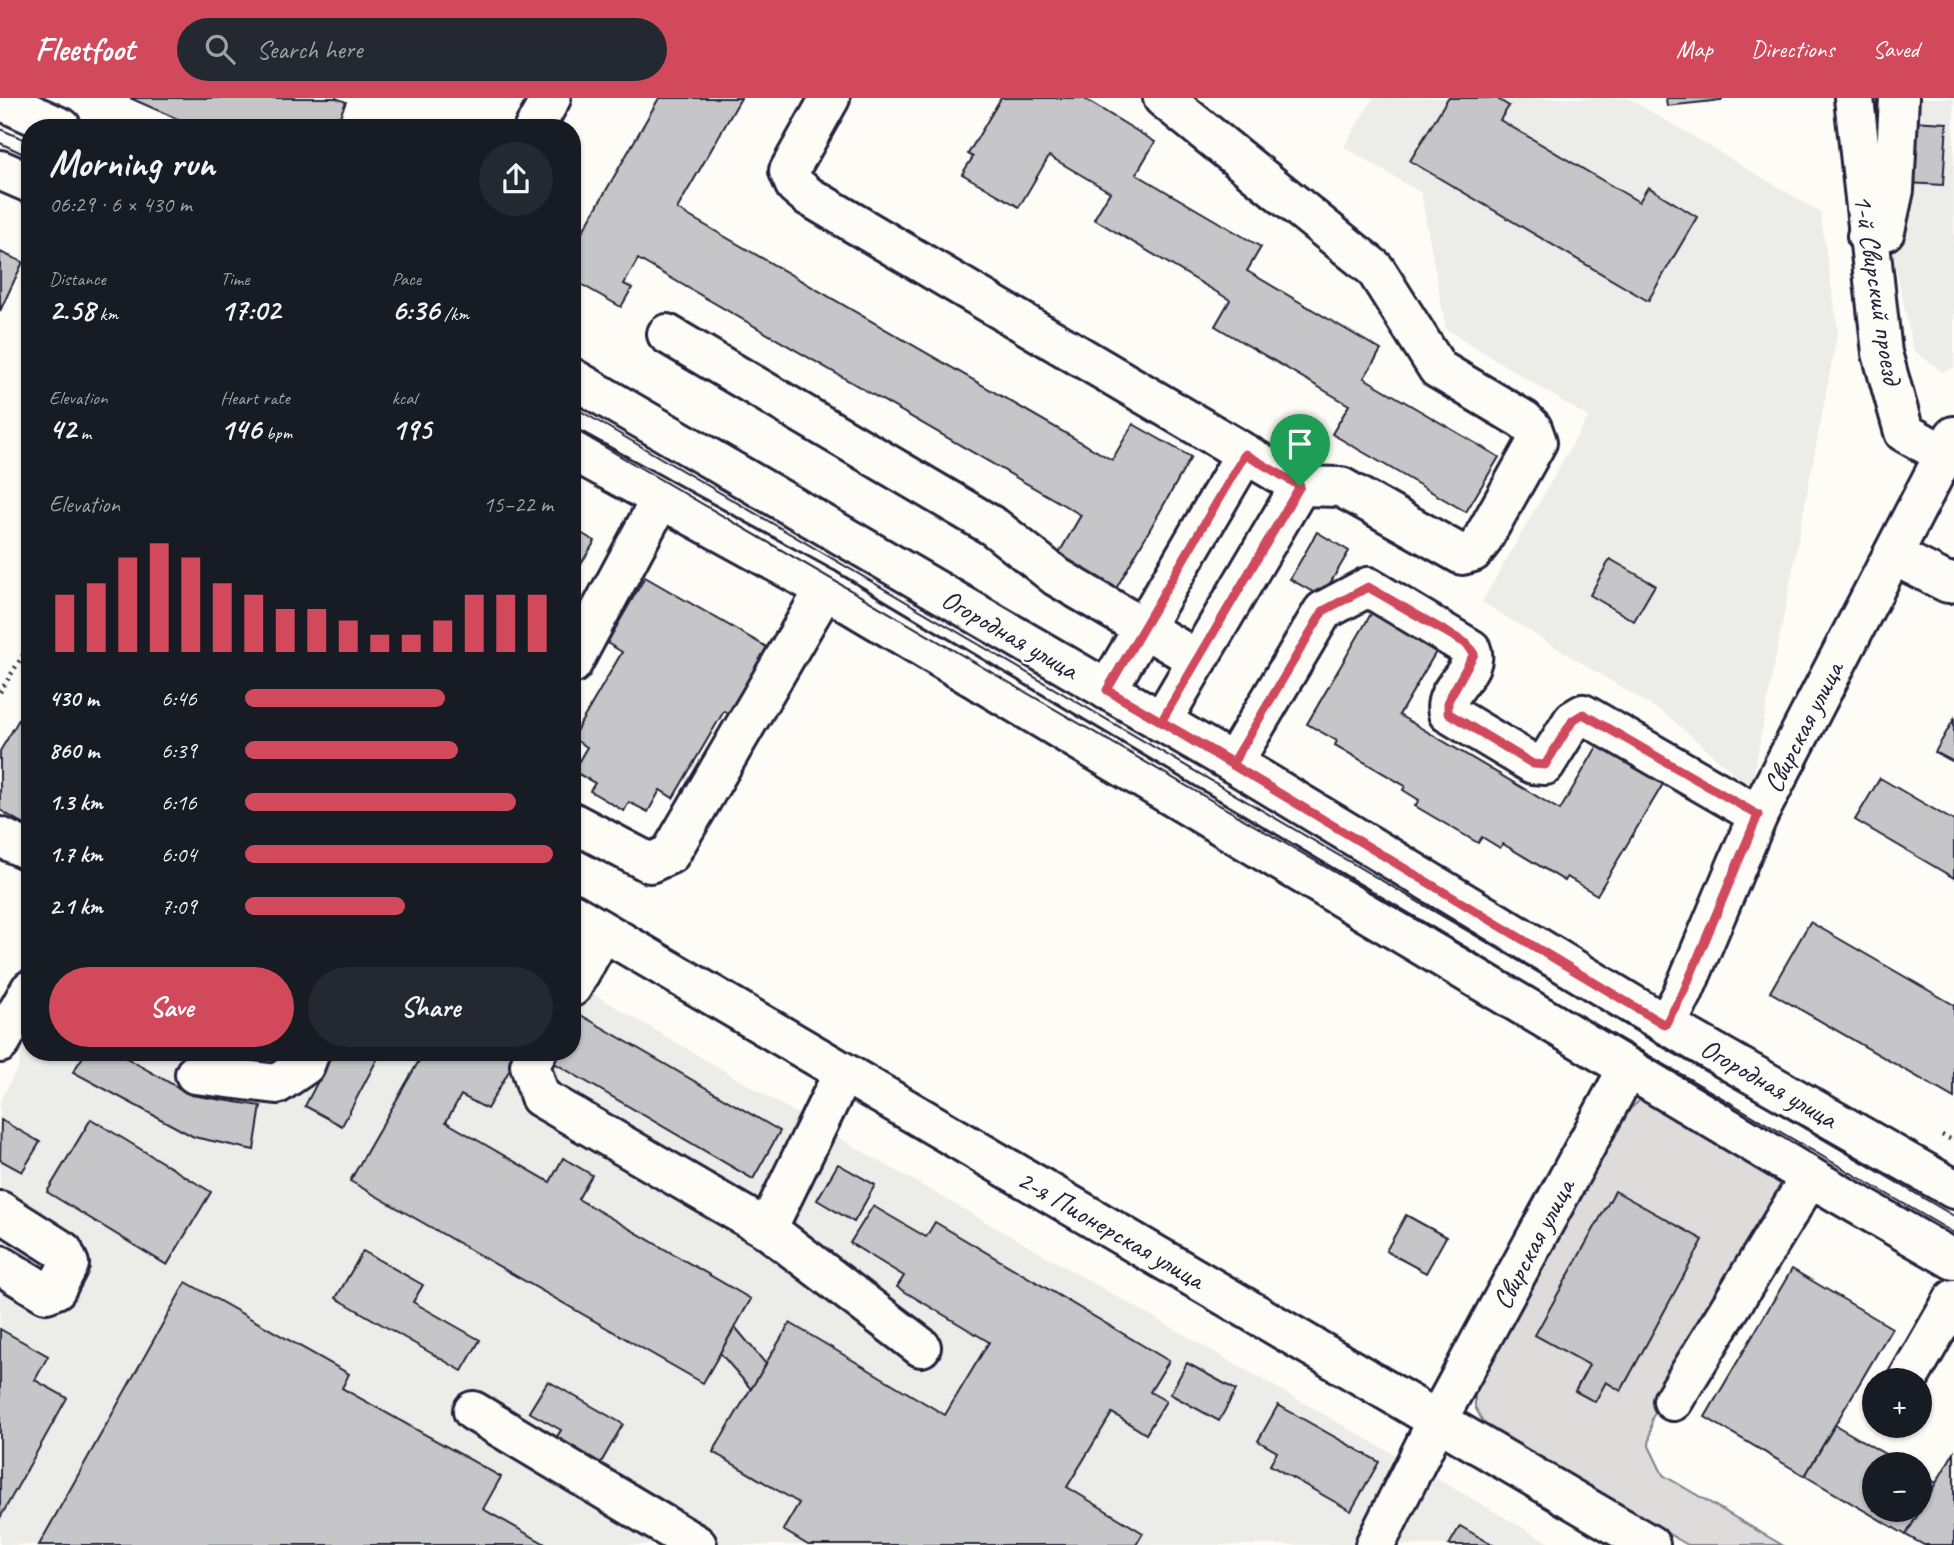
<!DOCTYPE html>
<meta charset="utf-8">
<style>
:root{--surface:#171b24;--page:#242831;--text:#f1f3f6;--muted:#9ea1a6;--accent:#d1495b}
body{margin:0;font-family:Caveat,sans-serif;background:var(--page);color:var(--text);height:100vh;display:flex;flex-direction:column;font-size:26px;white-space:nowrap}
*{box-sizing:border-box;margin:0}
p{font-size:23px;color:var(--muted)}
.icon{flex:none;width:38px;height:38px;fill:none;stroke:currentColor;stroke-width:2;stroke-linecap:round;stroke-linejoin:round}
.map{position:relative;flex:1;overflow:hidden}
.panel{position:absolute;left:21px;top:21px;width:560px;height:942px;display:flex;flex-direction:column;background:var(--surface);border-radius:28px;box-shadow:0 2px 5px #0004}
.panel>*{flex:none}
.tools{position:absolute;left:1862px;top:1270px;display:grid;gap:14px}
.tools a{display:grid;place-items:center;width:70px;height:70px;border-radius:50%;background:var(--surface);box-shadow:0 2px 5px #0004;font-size:35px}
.pin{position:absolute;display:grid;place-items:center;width:60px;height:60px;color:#fff;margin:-72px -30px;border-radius:50% 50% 50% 0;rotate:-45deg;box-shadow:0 0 7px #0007}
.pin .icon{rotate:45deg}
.round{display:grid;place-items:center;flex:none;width:74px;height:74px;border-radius:37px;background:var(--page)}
.overview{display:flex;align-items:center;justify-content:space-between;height:119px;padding:0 28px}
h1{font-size:38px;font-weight:700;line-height:52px}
.stats{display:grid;grid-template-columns:repeat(3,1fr);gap:10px;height:119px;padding:7px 28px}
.stats div{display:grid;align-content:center}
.stats b{font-size:30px;font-weight:700}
.stats small{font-size:19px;font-weight:400}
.stats p{font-size:19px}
.chart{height:196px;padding:14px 28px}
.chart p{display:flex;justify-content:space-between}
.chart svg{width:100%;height:126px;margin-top:7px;stroke:var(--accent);stroke-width:6}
.cta{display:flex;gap:14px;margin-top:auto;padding:14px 28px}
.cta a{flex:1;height:80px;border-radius:42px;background:var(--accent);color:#fff;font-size:28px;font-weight:700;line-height:80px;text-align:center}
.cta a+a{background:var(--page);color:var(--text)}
ul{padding:0 28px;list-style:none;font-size:23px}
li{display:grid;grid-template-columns:112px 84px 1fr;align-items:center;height:52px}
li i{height:18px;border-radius:9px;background:var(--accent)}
header{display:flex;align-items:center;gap:42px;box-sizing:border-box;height:98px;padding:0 35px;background:var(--accent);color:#fff}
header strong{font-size:33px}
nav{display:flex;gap:38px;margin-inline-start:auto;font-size:24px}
.search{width:490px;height:63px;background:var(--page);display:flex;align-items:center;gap:18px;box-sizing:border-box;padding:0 24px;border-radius:38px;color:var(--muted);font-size:26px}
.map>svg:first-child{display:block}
.built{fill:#ecece9}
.green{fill:#dddcdb;stroke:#807f8b;stroke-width:2}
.building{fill:#c6c6c8;stroke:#22223b;stroke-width:2}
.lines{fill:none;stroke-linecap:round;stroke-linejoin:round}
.minor-casing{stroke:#22223b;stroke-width:44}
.path{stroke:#22223b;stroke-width:4.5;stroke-dasharray:2 5;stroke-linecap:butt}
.minor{stroke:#fdfcf7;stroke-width:38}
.tram{stroke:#22223b;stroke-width:2}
.route-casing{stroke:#fff;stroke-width:14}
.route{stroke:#d1495b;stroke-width:9}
.labels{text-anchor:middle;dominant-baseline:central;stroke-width:5;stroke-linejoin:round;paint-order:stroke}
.street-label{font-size:28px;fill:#22223b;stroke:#fdfcf7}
</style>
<header>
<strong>Fleetfoot</strong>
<div class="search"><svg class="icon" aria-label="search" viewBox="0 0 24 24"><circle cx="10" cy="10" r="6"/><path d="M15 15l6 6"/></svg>Search here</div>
<nav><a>Map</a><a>Directions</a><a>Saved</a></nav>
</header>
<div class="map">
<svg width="1954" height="1447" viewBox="0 0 1954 1447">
<rect width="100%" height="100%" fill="#fdfcf7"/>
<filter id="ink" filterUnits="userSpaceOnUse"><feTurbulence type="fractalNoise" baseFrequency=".0143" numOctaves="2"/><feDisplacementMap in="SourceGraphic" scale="14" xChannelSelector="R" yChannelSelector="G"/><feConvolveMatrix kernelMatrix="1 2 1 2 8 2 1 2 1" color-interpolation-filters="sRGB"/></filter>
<g filter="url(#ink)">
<g class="built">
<polygon points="1373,0 1628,0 1820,114 1838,232 1751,690 1668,618 1482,504 1588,319 1446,231 1421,95 1344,49"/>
<polygon points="1871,0 1954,0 1954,270 1943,274 1913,252 1880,91"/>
<polygon points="572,883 816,1027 1553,1447 0,1447 0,1003 19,968 24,930 30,921 30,954 572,954"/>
</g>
<polygon class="green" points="1651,1001 1786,1083 1652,1320 1649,1348 1663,1377 1782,1447 1688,1447 1487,1331 1475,1309 1475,1286 1630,1011 1639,1003"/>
<g class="building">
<polygon points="130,0 336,0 346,4 335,30 198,30"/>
<polygon points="659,0 741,0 677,111 1112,362 1133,326 1191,359 1113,496 1055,462 1081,417 638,161 624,186 632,190 621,209 572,181 572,152"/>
<polygon points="1001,0 1083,0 1155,44 1136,76 1261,149 1247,173 1381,252 1364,280 1499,359 1466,414 1332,336 1349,307 1215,228 1230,202 1094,121 1110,94 1049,58 1019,109 962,76 973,59 968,56"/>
<polygon points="1448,0 1496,0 1509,8 1500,22 1639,104 1648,89 1697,119 1648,203 1410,63"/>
<polygon points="1666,0 1722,0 1722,2 1667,8"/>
<polygon points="1911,23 1947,25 1943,87 1907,85"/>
<polygon points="0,154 23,164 0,213"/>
<polygon points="572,430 595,443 572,481"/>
<polygon points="1317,434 1349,453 1322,499 1290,481"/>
<polygon points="1610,461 1655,487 1634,523 1590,497"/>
<polygon points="645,479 777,555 738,621 724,613 673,700 660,692 648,714 629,704 624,713 590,693 595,685 573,673 587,649 572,640 622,554 607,545"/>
<polygon points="1372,514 1437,552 1399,617 1560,712 1598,647 1663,686 1597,797 1567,779 1565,783 1503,746 1500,750 1482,739 1478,745 1415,708 1419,702 1403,692 1405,688 1335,647 1337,643 1307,626"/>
<polygon points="30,603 30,730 0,712 0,653"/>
<polygon points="1954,621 1954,664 1935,654"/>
<polygon points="1880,680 1954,723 1954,780 1855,722"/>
<polygon points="1810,824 1954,907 1954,1000 1770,894"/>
<polygon points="579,916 780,1033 753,1081 551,963 557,954 572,954 572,927"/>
<polygon points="86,954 116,954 191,997 261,1008 254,1052 194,1039 73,974"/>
<polygon points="333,954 381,954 342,1028 305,1008"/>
<polygon points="424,954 520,954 487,1011 461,997 446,1024 550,1084 563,1060 592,1077 578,1101 751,1201 703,1285 350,1083"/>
<polygon points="91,1021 211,1094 167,1167 47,1094"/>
<polygon points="1,1022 40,1044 22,1074 0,1062"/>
<polygon points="838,1066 875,1087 854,1124 817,1102"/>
<polygon points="1615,1093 1703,1142 1621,1293 1606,1284 1595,1304 1575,1293 1589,1267 1535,1237"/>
<polygon points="873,1108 926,1139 935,1124 1169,1263 1150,1294 1166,1303 1146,1336 1112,1315 1067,1389 1143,1435 1136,1447 808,1447 783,1432 799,1405 713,1354 790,1225 945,1317 989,1244 897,1189 904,1178 850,1145"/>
<polygon points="1406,1117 1446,1139 1426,1175 1386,1153"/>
<polygon points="363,1153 423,1187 413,1204 480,1242 462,1273 336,1200"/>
<polygon points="1792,1171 1892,1230 1805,1378 1705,1319"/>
<polygon points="186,1184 349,1276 342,1290 501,1379 483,1411 547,1447 39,1447"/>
<polygon points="735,1229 766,1266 751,1291 720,1255"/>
<polygon points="0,1231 48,1258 35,1282 67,1300 0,1420"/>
<polygon points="1187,1265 1236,1292 1219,1323 1170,1296"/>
<polygon points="548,1283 623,1326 599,1368 555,1342 561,1332 529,1314"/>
<polygon points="1278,1307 1379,1364 1351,1413 1270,1367 1277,1354 1258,1343"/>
<polygon points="1835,1327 1904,1367 1874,1367 1874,1412 1920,1412 1920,1376 1936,1385 1906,1437 1805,1378"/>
<polygon points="1954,1354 1954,1447 1924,1447 1906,1437"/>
<polygon points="1460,1428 1493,1447 1449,1447"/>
</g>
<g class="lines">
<defs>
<g id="minor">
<polyline points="830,0 789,73 795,87 808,98 1300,388 1161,624"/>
<polyline points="1163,0 1375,171 1438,271 1524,322 1532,330 1537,344 1481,444 1473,454 1462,457 1341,389 1300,388"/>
<polyline points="1854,0 1882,255 1904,334 1945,357"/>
<polyline points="0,2 62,30"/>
<polyline points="534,30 551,0"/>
<polyline points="0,72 30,85"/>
<polyline points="1867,138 1885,133 1894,92 1899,0"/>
<polyline points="667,236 994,429 1057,479 1198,562"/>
<polyline points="572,280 1233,665 1666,927 1954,1091"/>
<polyline points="572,352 825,491 1810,1079 1954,1162"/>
<polyline points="1893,457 1948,485 1954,484"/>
<polyline points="572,566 660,402"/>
<polyline points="1107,592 1245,356"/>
<path d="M1233,665l90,-152 45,-24 103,62c9,22 -30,41 -23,64l85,51 12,1 28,-45 10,-6 175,101"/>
<polyline points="572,724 650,765 670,756 825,491"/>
<polyline points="0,739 30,753"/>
<polyline points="572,815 1650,1447"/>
<polyline points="572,889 603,834"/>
<polyline points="1666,927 1683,895 1758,717 1954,338"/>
<polyline points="0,945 30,892"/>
<polyline points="537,954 530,967 540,999 767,1131 921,1249"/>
<polyline points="195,976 277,986 305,967 310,954"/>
<polyline points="0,1113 63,1153 69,1166 56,1191 46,1195 0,1167"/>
<polyline points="767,1131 843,975"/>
<polyline points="1907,1283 1954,1201"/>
<polyline points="1673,1303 1810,1079"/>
<polyline points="473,1313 697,1447"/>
<polyline points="1375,1447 1438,1321 1628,970"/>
</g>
</defs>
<use href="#minor" class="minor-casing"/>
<g class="path">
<polyline points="0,594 30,546"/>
<polyline points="1942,1037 1954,1043"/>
</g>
<use href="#minor" class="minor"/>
<g class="tram">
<polyline points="0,31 30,44"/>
<polyline points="0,45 30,59"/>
<polyline points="572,308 1954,1118"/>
<polyline points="572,330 1954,1135"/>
</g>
</g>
</g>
<g class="lines" filter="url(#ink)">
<defs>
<polyline id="route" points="1300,388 1161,624 1665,927 1683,895 1758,717 1583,616 1573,622 1545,667 1533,666 1448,615 1448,603 1474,556 1467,546 1368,489 1323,513 1233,665 1107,592 1245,356 1300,388"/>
</defs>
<use href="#route" class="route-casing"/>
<use href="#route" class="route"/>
</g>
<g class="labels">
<g class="street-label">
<text transform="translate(1878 191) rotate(81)">1-й Свирский проезд</text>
<text transform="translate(1010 536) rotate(30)">Огородная улица</text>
<text transform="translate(1803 629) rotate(-63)">Свирская улица</text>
<text transform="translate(1769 985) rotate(30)">Огородная улица</text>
<text transform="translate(1111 1131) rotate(30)">2-я Пионерская улица</text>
<text transform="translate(1533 1146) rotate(-62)">Свирская улица</text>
</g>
</g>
</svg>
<div class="tools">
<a>+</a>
<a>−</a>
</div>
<div class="pin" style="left:1300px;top:388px;background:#1e9e55"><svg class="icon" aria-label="arrive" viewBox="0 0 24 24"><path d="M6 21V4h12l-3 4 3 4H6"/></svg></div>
<section class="panel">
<div class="overview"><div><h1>Morning run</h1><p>06:29 · 6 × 430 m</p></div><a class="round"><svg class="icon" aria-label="share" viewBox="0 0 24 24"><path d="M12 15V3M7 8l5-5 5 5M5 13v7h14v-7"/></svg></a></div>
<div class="stats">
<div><p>Distance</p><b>2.58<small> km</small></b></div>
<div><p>Time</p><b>17:02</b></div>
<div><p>Pace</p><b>6:36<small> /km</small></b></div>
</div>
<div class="stats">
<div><p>Elevation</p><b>42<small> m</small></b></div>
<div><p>Heart rate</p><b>146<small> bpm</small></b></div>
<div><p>kcal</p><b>195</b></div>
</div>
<div class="chart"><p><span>Elevation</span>15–22 m</p>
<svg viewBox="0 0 160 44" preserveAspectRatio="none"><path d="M5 44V24M15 44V20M25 44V11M35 44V6M45 44V11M55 44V20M65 44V24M75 44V29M85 44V29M95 44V33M105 44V38M115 44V38M125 44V33M135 44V24M145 44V24M155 44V24"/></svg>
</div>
<ul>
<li><b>430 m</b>6:46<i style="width:65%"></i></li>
<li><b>860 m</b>6:39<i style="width:69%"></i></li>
<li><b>1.3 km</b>6:16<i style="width:88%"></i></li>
<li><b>1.7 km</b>6:04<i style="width:100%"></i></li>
<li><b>2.1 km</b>7:09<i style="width:52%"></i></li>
</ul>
<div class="cta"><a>Save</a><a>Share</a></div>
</section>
</div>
